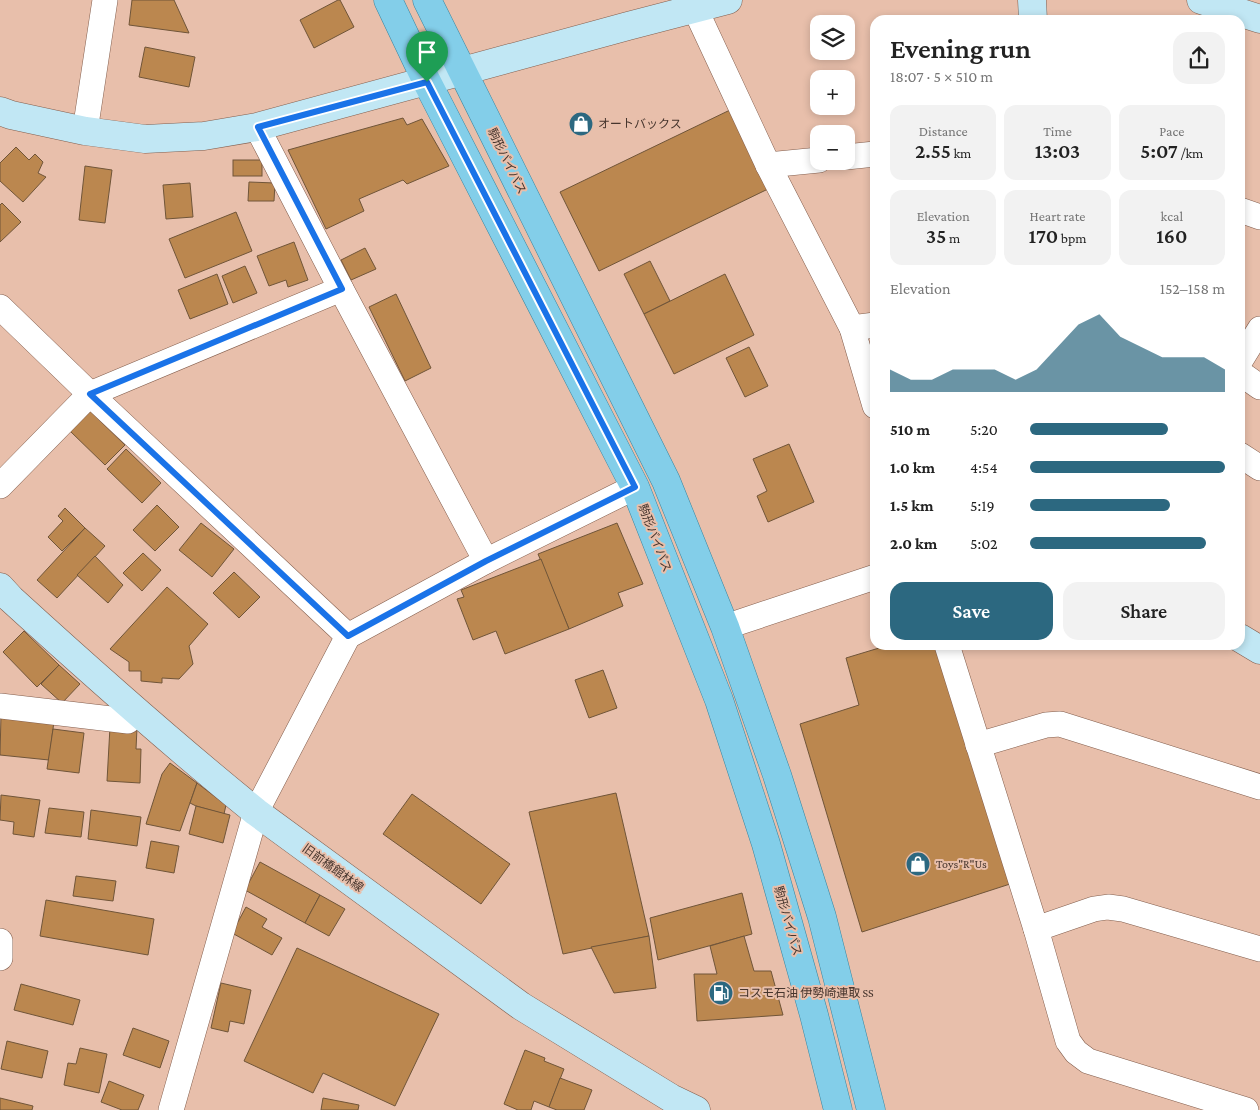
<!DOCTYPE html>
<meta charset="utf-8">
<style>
:root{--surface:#fff;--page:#f2f2f2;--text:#222;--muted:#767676;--accent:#2c6880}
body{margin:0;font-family:"Crimson Pro","Noto Sans JP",serif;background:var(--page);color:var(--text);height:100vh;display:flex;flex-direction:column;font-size:19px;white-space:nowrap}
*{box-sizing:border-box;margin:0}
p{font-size:16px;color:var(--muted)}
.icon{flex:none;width:28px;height:28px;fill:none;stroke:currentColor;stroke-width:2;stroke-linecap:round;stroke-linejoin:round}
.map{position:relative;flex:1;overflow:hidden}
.sheet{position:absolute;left:870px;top:15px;width:375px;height:635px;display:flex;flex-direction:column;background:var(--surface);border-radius:15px;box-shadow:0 2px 8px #0003}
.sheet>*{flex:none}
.controls{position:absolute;left:810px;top:15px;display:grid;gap:10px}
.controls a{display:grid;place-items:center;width:45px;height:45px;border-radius:10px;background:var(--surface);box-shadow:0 2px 8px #0003;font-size:25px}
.pin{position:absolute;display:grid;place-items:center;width:42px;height:42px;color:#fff;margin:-51px -21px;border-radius:50% 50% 50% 0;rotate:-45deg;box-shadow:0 0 5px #0007}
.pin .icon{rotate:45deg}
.round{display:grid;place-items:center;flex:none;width:52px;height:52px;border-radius:15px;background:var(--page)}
.headline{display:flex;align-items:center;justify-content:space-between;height:85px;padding:0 20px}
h1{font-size:28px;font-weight:600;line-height:38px}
.stats{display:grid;grid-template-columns:repeat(3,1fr);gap:8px;height:85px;padding:5px 20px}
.stats div{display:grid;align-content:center;border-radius:12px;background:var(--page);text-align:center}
.stats b{font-size:21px;font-weight:600}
.stats small{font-size:14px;font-weight:400}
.stats p{font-size:14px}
.chart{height:140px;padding:10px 20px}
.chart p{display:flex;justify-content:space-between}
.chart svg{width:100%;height:90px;margin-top:5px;fill:var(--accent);opacity:.7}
.primary-button{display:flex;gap:10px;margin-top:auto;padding:10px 20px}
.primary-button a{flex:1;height:58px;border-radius:15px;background:var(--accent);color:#fff;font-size:20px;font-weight:600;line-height:58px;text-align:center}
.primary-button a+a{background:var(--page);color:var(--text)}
ul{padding:0 20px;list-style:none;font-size:16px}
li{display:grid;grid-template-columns:80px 60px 1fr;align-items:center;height:38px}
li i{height:12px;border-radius:6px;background:var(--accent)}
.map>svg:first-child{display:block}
.building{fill:#bb874f;stroke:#705539}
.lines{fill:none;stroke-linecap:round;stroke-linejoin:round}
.street-casing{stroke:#835e4d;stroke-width:26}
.secondary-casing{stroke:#835e4d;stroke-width:29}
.primary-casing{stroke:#38849e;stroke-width:29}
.street{stroke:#fff;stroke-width:25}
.secondary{stroke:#c1e7f4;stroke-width:28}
.primary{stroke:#83cee9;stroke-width:28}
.route-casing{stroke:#fff;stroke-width:10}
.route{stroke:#1a73e8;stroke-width:6}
.labels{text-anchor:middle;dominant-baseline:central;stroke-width:4;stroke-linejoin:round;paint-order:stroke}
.poi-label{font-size:12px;fill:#46352d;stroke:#e8bfab;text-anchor:start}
.street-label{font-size:12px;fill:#46352d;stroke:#e8bfab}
</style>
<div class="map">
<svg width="1260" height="1110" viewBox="0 0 1260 1110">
<rect width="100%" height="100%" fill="#e8bfab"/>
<g class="building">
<polygon points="132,0 174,0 189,33 129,25"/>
<polygon points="338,0 340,0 354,27 314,48 300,20"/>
<polygon points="145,47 195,57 189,87 139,77"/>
<polygon points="730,110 768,189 599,271 560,192"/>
<polygon points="403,118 407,125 422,119 449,166 407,184 403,180 359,199 364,211 326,229 288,150"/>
<polygon points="16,147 29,160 35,154 43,162 38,173 46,177 23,202 0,181 0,163"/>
<rect x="233" y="160" width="29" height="16"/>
<polygon points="85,166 112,170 105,223 79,220"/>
<polygon points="249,182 275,183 274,201 248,201"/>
<polygon points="190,183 193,217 166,219 163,185"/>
<polygon points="2,203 21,222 0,242 0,205"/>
<polygon points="236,212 252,251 185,278 169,239"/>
<polygon points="294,242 308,280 288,287 286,280 269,286 257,256"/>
<polygon points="365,248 376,269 351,280 341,260"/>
<polygon points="650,261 670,301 644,314 624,274"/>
<polygon points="245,266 257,293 233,303 222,276"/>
<polygon points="217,274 228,304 190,319 178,290"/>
<polygon points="725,274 754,335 674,374 644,314"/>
<polygon points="396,294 431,368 405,381 369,307"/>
<polygon points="749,347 768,386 745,397 726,358"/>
<polygon points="90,411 125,445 105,465 70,431"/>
<polygon points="789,444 814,502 768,522 757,496 767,491 753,459"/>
<polygon points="126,449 161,483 142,503 107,469"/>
<polygon points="157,505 179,527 155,551 133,530"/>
<polygon points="65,508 85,528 62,551 48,537 63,521 58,516"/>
<polygon points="201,523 234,549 212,577 179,550"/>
<polygon points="617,523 643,584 618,593 623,606 569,629 538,554"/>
<polygon points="85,528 105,546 57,598 37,580"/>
<polygon points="143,553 161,570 142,591 123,573"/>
<polygon points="95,556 123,585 108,603 77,575"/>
<polygon points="541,559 569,629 505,654 496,631 473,640 457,599 464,597 461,590"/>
<polygon points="234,572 260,597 239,618 213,593"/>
<polygon points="167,587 208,624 189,646 193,664 179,679 162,678 162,683 141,681 141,671 129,671 129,662 110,649"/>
<polygon points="24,631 59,665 37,687 3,652"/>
<polygon points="889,645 936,645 1010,884 862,932 800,724 859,705 846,658"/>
<polygon points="59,665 80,684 62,703 41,684"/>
<polygon points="603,670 617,708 589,718 575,680"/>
<polygon points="1,715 54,721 49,760 0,755"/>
<polygon points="110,727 137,728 136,749 141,749 140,783 107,781"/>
<polygon points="53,729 84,733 79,773 47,769"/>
<polygon points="170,763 197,783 180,831 146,824 162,774"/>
<polygon points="197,783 226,805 224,814 196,806 190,803"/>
<polygon points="616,793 649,936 563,954 529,812"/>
<polygon points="412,794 510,864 481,904 383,834"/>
<polygon points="1,795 40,800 34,837 13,834 14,822 0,820"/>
<polygon points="196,806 230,815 223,843 189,834"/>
<polygon points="49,808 84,812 81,837 45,833"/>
<polygon points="91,810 141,817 137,846 88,839"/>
<polygon points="151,841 179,846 174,873 146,868"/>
<polygon points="260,862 320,895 305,923 245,890"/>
<polygon points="76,876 116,881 113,901 73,896"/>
<polygon points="742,893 752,934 658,960 650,918"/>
<polygon points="320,895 345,909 329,936 305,923"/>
<polygon points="46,900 154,919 148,955 40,936"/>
<polygon points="246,907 267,919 262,927 282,938 272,955 232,933"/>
<polygon points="649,936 656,988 614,993 591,947"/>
<polygon points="744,936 754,971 771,971 783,1015 697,1021 694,974 717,974 710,946"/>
<polygon points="297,948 439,1014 395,1106 323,1073 313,1093 244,1061"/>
<polygon points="221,983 251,990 244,1024 230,1021 228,1032 211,1028"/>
<polygon points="21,984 80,1000 73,1025 14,1010"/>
<polygon points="133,1028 169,1041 160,1068 123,1055"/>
<polygon points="7,1041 48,1051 42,1078 1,1069"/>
<polygon points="80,1048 107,1054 99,1093 64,1085 68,1063 76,1064"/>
<polygon points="525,1050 545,1058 544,1061 564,1069 549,1107 534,1101 531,1110 518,1110 504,1104"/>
<polygon points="560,1078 592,1090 584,1110 557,1110 549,1107"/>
<polygon points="109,1081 144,1095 138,1110 122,1110 101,1102"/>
<polygon points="0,1098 33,1106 32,1110 0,1110"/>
<polygon points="323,1098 359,1105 358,1110 321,1110"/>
</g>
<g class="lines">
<defs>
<g id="street">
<polyline points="691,0 768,165 852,328 875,406"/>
<polyline points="257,127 341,289 486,561"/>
<polyline points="85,131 105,0"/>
<polyline points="846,157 875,154"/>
<polyline points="768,165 819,160"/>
<polyline points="1240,210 1260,217"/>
<polyline points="0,307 90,394 348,636"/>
<polyline points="852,328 875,325"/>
<polyline points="1240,361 1260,329"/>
<polyline points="1240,373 1260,387"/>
<polyline points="1240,455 1260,468"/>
<polyline points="0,486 90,394 341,289"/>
<polyline points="725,627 875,577"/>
<polyline points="947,645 1036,929 1068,1041 1076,1052 1088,1061 1246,1110"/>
<polyline points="0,706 128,721 137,711"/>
<polyline points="978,745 1046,725 1060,724 1260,787"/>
<polyline points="1036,929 1094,909 1108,907 1123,909 1260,949"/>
<polyline points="0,941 0,958"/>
<polyline points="171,1110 256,812 348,636 486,561 635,487"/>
</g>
<g id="secondary">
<polyline points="1032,0 1033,20"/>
<polyline points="1201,0 1260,19"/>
<polyline points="0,111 11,115 85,131 145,139 204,136 257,127 628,26 728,0"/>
<path d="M0,587l11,12c80,73 161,145 245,213l265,194 150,92 25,12"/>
<polyline points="1240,638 1260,650"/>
</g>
<g id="primary">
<polyline points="388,0 427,82 635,487 719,700 766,844 814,1015 838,1110"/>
<polyline points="427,0 666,481 725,627 777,775 822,917 871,1110"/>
</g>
</defs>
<use href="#street" class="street-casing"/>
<use href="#secondary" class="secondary-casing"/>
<use href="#primary" class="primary-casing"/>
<use href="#street" class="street"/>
<use href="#secondary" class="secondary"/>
<use href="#primary" class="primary"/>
</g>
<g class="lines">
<defs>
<polygon id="route" points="427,82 635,487 486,561 348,636 90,394 342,289 258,127"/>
</defs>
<use href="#route" class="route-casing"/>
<use href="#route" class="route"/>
</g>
<defs>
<symbol id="shop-disc" viewBox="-11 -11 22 22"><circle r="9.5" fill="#2c6880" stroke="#e8bfab"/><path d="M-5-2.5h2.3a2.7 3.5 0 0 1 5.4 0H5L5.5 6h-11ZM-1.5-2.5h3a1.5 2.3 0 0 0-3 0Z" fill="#fff"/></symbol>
<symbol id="fuel-disc" viewBox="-11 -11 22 22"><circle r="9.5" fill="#2c6880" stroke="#e8bfab"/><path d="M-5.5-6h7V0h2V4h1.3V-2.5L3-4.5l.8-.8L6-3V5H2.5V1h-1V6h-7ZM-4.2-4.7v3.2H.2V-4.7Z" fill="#fff"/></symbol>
</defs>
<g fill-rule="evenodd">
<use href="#shop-disc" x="567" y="110" width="28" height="28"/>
<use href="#shop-disc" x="904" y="850" width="28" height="28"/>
<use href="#fuel-disc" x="707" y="979" width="28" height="28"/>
</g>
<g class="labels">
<g class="poi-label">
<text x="598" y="124">オートバックス</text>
<text x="936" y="864">Toys"R"Us</text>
<text x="738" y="993">コスモ石油 伊勢崎連取 SS</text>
</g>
<g class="street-label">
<text transform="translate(507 161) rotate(64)">駒形バイパス</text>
<text transform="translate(655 538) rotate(69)">駒形バイパス</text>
<text transform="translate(333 868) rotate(36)">旧前橋館林線</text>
<text transform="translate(788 921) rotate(74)">駒形バイパス</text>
</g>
</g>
</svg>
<div class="controls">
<a><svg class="icon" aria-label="layers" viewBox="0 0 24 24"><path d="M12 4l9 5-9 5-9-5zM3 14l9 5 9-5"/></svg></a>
<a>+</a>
<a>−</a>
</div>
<div class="pin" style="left:427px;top:82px;background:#1e9e55"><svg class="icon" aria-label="arrive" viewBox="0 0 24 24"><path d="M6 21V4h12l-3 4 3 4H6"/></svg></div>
<section class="sheet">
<div class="headline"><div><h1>Evening run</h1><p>18:07 · 5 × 510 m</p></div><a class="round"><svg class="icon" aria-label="share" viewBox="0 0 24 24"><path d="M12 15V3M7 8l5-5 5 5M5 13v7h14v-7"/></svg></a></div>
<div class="stats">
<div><p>Distance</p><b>2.55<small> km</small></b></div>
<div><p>Time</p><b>13:03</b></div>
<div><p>Pace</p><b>5:07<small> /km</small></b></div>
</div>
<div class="stats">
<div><p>Elevation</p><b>35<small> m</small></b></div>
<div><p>Heart rate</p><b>170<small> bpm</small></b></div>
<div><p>kcal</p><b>160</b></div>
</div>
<div class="chart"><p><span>Elevation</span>152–158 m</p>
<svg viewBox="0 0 160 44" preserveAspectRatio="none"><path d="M0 44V33L10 38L20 38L30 33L40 33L50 33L60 38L70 33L80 22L90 11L100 6L110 17L120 22L130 27L140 27L150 27L160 33V44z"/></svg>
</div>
<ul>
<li><b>510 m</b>5:20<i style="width:71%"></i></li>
<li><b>1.0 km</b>4:54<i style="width:100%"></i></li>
<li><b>1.5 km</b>5:19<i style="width:72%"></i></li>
<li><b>2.0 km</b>5:02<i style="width:90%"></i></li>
</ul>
<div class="primary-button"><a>Save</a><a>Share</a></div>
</section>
</div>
